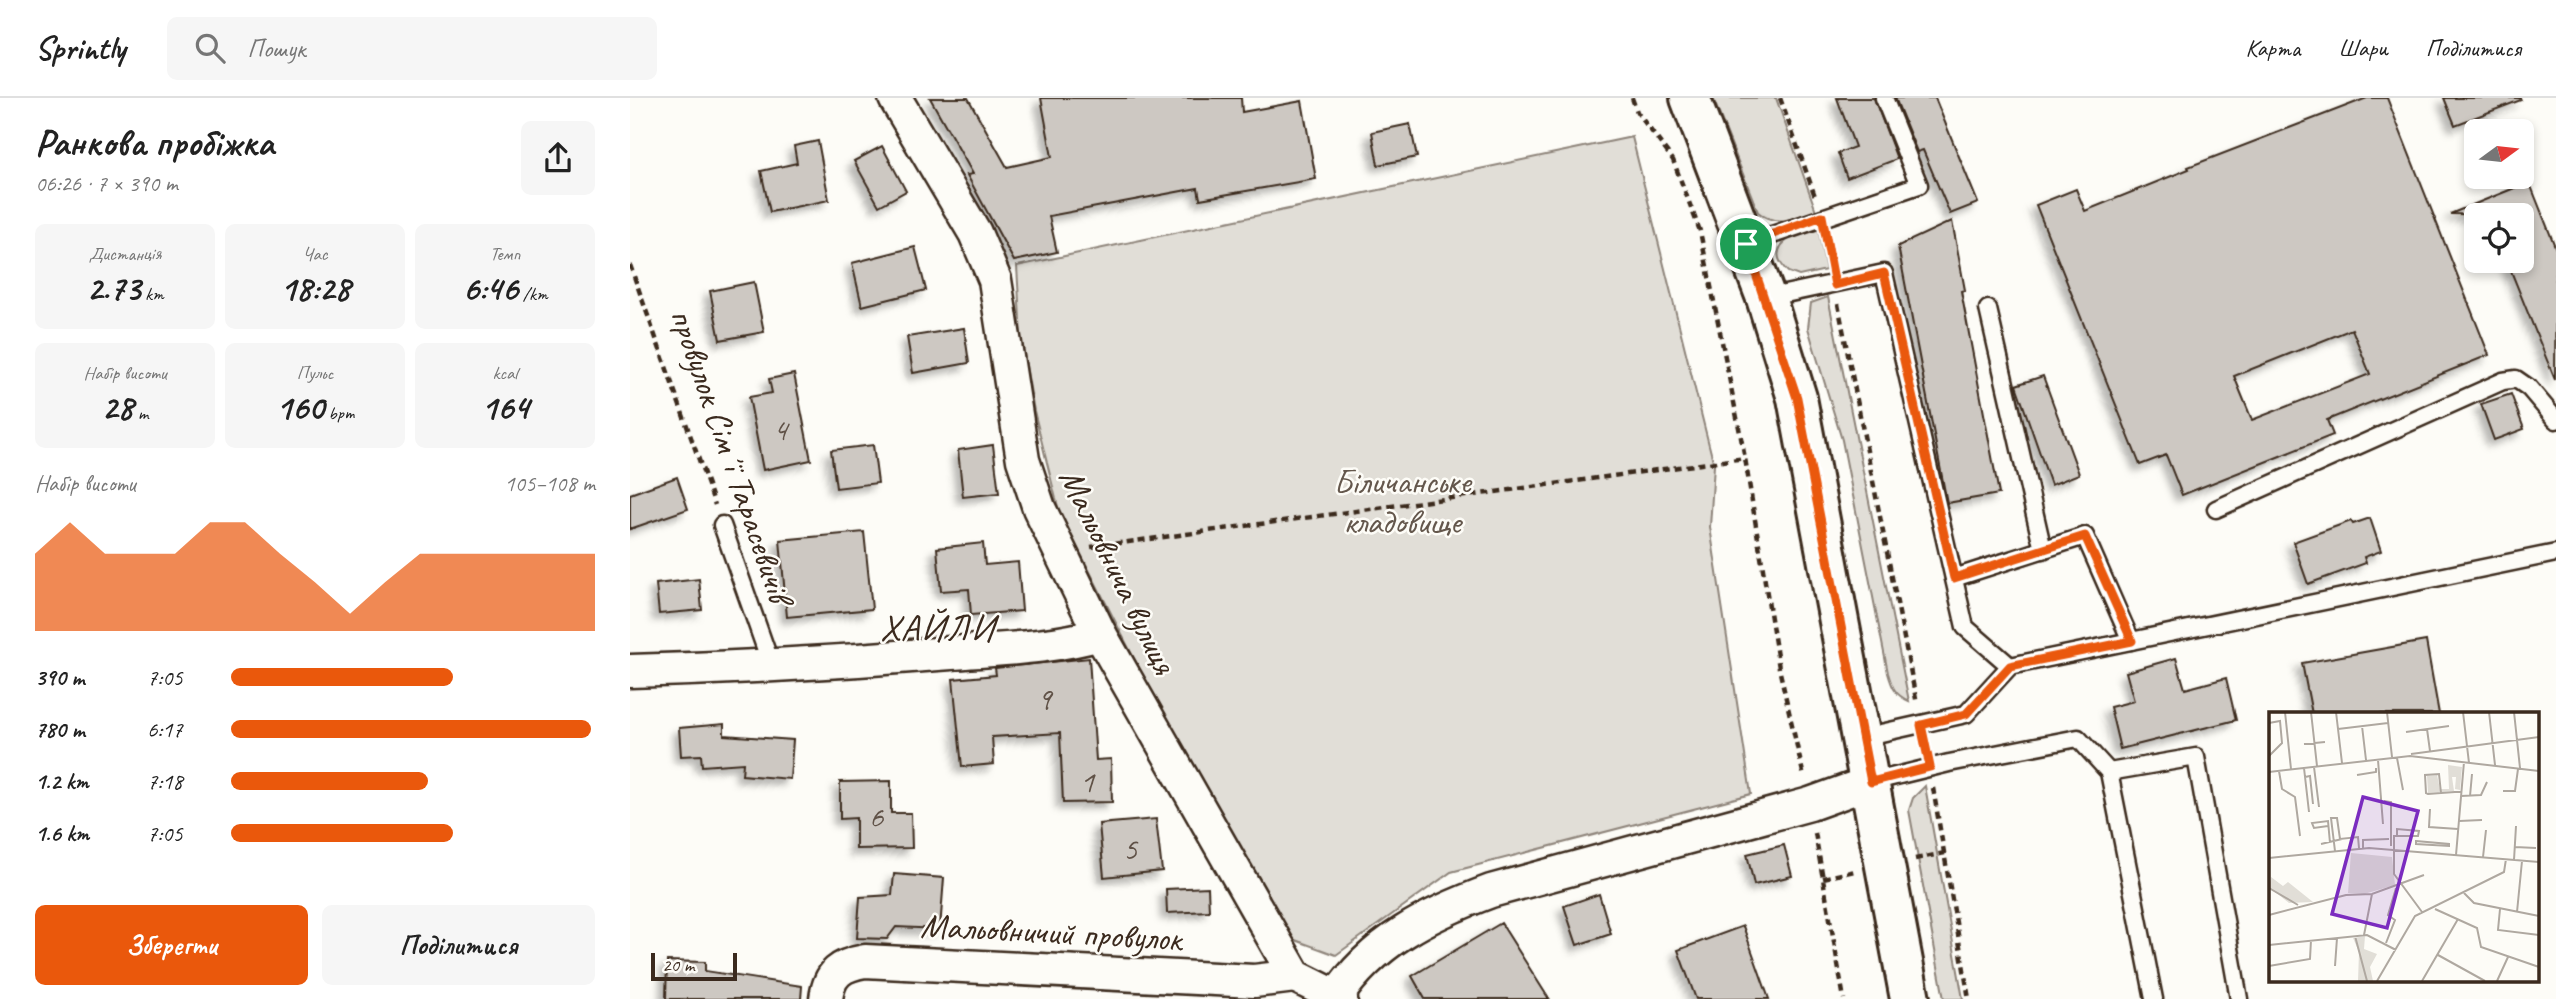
<!DOCTYPE html>
<html lang="uk">
<meta charset="utf-8">
<style>
:root{--surface:#fff;--page:#f6f6f6;--text:#222;--muted:#767676;--line:#e0e0e0;--accent:#ea580c}
body{margin:0;font-family:Caveat,sans-serif;background:var(--page);color:var(--text);height:100vh;display:flex;flex-direction:column;font-size:26px;white-space:nowrap}
*{box-sizing:border-box;margin:0}
p{font-size:23px;color:var(--muted)}
.icon{flex:none;width:38px;height:38px;fill:none;stroke:currentColor;stroke-width:2;stroke-linecap:round;stroke-linejoin:round}
.map{position:relative;flex:1;overflow:hidden}
.details{display:flex;flex-direction:column;background:var(--surface);width:630px}
.details>*{flex:none}
.needle{width:46px;rotate:75deg}
.buttons{position:absolute;left:1834px;top:21px;display:grid;gap:14px}
.buttons a{display:grid;place-items:center;width:70px;height:70px;border-radius:10px;background:var(--surface);box-shadow:0 4px 10px #0003;font-size:35px}
.scale{position:absolute;left:21px;bottom:18px;width:86px;box-sizing:border-box;padding-left:7px;border:4px solid #3b2a1e;border-top:0;font-size:19px;line-height:24px;white-space:nowrap;color:#3b2a1e;-webkit-text-stroke:5px #fdfcf7;paint-order:stroke}
.pin{position:absolute;display:grid;place-items:center;width:60px;height:60px;color:#fff;margin:-30px;border:4px solid #fff;border-radius:50%;box-shadow:0 2px 7px #0007}
.round{display:grid;place-items:center;flex:none;width:74px;height:74px;border-radius:10px;background:var(--page)}
.head{display:flex;align-items:center;justify-content:space-between;height:119px;padding:0 35px}
h1{font-size:38px;font-weight:700;line-height:52px}
.stats{display:grid;grid-template-columns:repeat(3,1fr);gap:10px;height:119px;padding:7px 35px}
.stats div{display:grid;align-content:center;border-radius:10px;background:var(--page);text-align:center}
.stats b{font-size:35px;font-weight:700}
.stats small{font-size:19px;font-weight:400}
.stats p{font-size:19px}
.chart{height:196px;padding:14px 35px}
.chart p{display:flex;justify-content:space-between}
.chart svg{width:100%;height:126px;margin-top:7px;fill:var(--accent);opacity:.7}
.cta{display:flex;gap:14px;margin-top:auto;padding:14px 35px}
.cta a{flex:1;height:80px;border-radius:10px;background:var(--accent);color:#fff;font-size:28px;font-weight:700;line-height:80px;text-align:center}
.cta a+a{background:var(--page);color:var(--text)}
ul{padding:0 35px;list-style:none;font-size:23px}
li{display:grid;grid-template-columns:112px 84px 1fr;align-items:center;height:52px}
li i{height:18px;border-radius:9px;background:var(--accent)}
header{display:flex;align-items:center;gap:42px;box-sizing:border-box;height:98px;padding:0 35px;background:var(--surface);border-bottom:2px solid var(--line)}
header strong{font-size:33px}
nav{display:flex;gap:38px;margin-inline-start:auto;font-size:24px}
.search{width:490px;height:63px;background:var(--page);display:flex;align-items:center;gap:18px;box-sizing:border-box;padding:0 24px;border-radius:10px;color:var(--muted);font-size:26px}
main{display:flex;flex:1;min-height:0}
.map>svg:first-child{display:block}
.green{fill:#e1ded7;stroke:#8e847a;stroke-width:2}
.building{fill:#cdc8c2;stroke:#3b2a1e;stroke-width:2;fill-rule:evenodd;filter:url(#shadow)}
.lines{fill:none;stroke-linecap:round;stroke-linejoin:round}
.service-casing{stroke:#3b2a1e;stroke-width:21}
.minor-casing{stroke:#3b2a1e;stroke-width:37}
.primary-casing{stroke:#3b2a1e;stroke-width:44}
.path{stroke:#3b2a1e;stroke-width:4.5;stroke-dasharray:7 5;stroke-linecap:butt}
.service{stroke:#fdfcf7;stroke-width:16}
.minor{stroke:#fdfcf7;stroke-width:32}
.primary{stroke:#fdfcf7;stroke-width:38}
.route-casing{stroke:#fff;stroke-width:14}
.route{stroke:#ea580c;stroke-width:9}
.labels{text-anchor:middle;dominant-baseline:central;stroke-width:5;stroke-linejoin:round;paint-order:stroke}
.number-label{font-size:32px;fill:#605247}
.street-label{font-size:35px;fill:#3b2a1e;stroke:#fdfcf7}
.park-label{font-size:35px;fill:#64574c;stroke:#fdfcf7}
.neighbourhood-label{font-size:37px;letter-spacing:2px;fill:#3b2a1e;stroke:#fdfcf7}
.inset-road{fill:none;stroke:#afa8a0;stroke-width:2}
.view{fill:#7b2cbf;fill-opacity:0.15;stroke:#7b2cbf;stroke-width:3.5}
.inset-edge{fill:none;stroke:#3b2a1e;stroke-width:3.5}
</style>
<header>
<strong>Sprintly</strong>
<div class="search"><svg class="icon" aria-label="search" viewBox="0 0 24 24"><circle cx="10" cy="10" r="6"/><path d="M15 15l6 6"/></svg>Пошук</div>
<nav><a>Карта</a><a>Шари</a><a>Поділитися</a></nav>
</header>
<main>
<section class="details">
<div class="head"><div><h1>Ранкова пробіжка</h1><p>06:26 · 7 × 390 m</p></div><a class="round"><svg class="icon" aria-label="share" viewBox="0 0 24 24"><path d="M12 15V3M7 8l5-5 5 5M5 13v7h14v-7"/></svg></a></div>
<div class="stats">
<div><p>Дистанція</p><b>2.73<small> km</small></b></div>
<div><p>Час</p><b>18:28</b></div>
<div><p>Темп</p><b>6:46<small> /km</small></b></div>
</div>
<div class="stats">
<div><p>Набір висоти</p><b>28<small> m</small></b></div>
<div><p>Пульс</p><b>160<small> bpm</small></b></div>
<div><p>kcal</p><b>164</b></div>
</div>
<div class="chart"><p><span>Набір висоти</span>105–108 m</p>
<svg viewBox="0 0 160 44" preserveAspectRatio="none"><path d="M0 44V17L10 6L20 17L30 17L40 17L50 6L60 6L70 17L80 27L90 38L100 27L110 17L120 17L130 17L140 17L150 17L160 17V44z"/></svg>
</div>
<ul>
<li><b>390 m</b>7:05<i style="width:61%"></i></li>
<li><b>780 m</b>6:17<i style="width:99%"></i></li>
<li><b>1.2 km</b>7:18<i style="width:54%"></i></li>
<li><b>1.6 km</b>7:05<i style="width:61%"></i></li>
</ul>
<div class="cta"><a>Зберегти</a><a>Поділитися</a></div>
</section>
<div class="map">
<svg width="1926" height="901" viewBox="0 0 1926 901">
<defs>
<filter id="shadow"><feDropShadow dx="-6" dy="6" stdDeviation="3.5" flood-color="#0004"/></filter>
</defs>
<rect width="100%" height="100%" fill="#fdfcf7"/>
<filter id="ink" filterUnits="userSpaceOnUse"><feTurbulence type="fractalNoise" baseFrequency=".0143" numOctaves="2"/><feDisplacementMap in="SourceGraphic" scale="14" xChannelSelector="R" yChannelSelector="G"/><feConvolveMatrix kernelMatrix="1 2 1 2 8 2 1 2 1" color-interpolation-filters="sRGB"/></filter>
<g filter="url(#ink)">
<g class="green">
<path d="M1083,0h63l40,113c-21,7 -40,17 -58,1z"/>
<polygon points="1002,39 1084,367 1080,429 1121,696 821,774 706,857 657,839 566,682 429,413 404,313 391,239 387,168"/>
<path d="M1188,129l8,43 -27,6 -11,-4c-27,-26 9,-39 30,-45z"/>
<path d="M1198,199l81,404c-14,-6 -17,-14 -21,-28l-46,-233 -34,-112 3,-25z"/>
<polygon points="1295,688 1333,901 1314,901 1279,712 1283,700"/>
</g>
<g class="building">
<polygon points="300,0 338,0 377,69 422,59 411,0 611,0 612,14 672,3 686,81 570,101 568,90 419,118 427,154 384,163 337,77 343,76"/>
<polygon points="1207,0 1244,0 1267,61 1217,80 1208,55 1225,49"/>
<polygon points="1265,0 1305,0 1348,105 1320,116 1293,52 1287,54"/>
<path d="M1737,0h20l102,257 -162,65 6,15 -151,60 -16,-40 -26,10 -104,-260 40,-16 9,22 104,-42 -1,-2zM1722,231l18,45 -118,46 -18,-44z"/>
<polygon points="1814,0 1890,0 1891,2 1825,27"/>
<polygon points="780,26 787,59 748,67 742,34"/>
<polygon points="188,43 199,102 140,114 131,73 167,65 164,48"/>
<polygon points="252,48 276,93 249,108 224,63"/>
<polygon points="1893,68 1926,151 1925,282 1877,163 1892,163 1892,117 1820,116 1892,87"/>
<polygon points="1322,123 1335,192 1331,193 1369,396 1317,405 1268,148"/>
<polygon points="285,149 296,192 232,208 222,165"/>
<polygon points="124,184 134,234 90,242 80,193"/>
<polygon points="334,230 339,265 283,275 277,239"/>
<polygon points="164,276 181,362 133,372 119,299 142,295 139,281"/>
<polygon points="1413,278 1449,376 1421,387 1386,287"/>
<polygon points="1881,296 1894,331 1864,342 1851,306"/>
<polygon points="243,347 248,385 206,390 201,352"/>
<polygon points="363,347 369,395 333,399 328,352"/>
<polygon points="47,379 58,411 0,431 0,396"/>
<polygon points="1740,420 1751,453 1734,459 1736,465 1678,486 1663,444 1721,423 1723,426"/>
<polygon points="234,434 242,511 157,519 150,442"/>
<polygon points="353,445 355,467 388,464 392,513 341,517 339,491 311,493 307,450"/>
<polygon points="69,481 72,512 29,516 26,486"/>
<polygon points="1796,543 1809,616 1682,616 1672,565"/>
<polygon points="459,560 466,662 481,661 482,704 433,705 430,635 362,639 364,666 332,669 323,581 366,577 365,570"/>
<polygon points="1546,560 1555,591 1596,580 1606,622 1490,651 1480,609 1504,603 1496,574"/>
<polygon points="94,626 94,637 163,642 160,681 112,677 113,665 72,668 71,657 51,658 49,630"/>
<polygon points="261,683 261,715 281,715 282,750 226,751 226,720 210,721 210,684"/>
<polygon points="526,721 532,773 474,779 469,726"/>
<polygon points="1154,747 1162,778 1124,787 1117,756"/>
<polygon points="264,776 314,780 310,831 266,829 257,841 227,840 230,799 262,797"/>
<polygon points="578,789 579,813 537,815 536,791"/>
<polygon points="969,796 981,836 947,847 934,808"/>
<polygon points="871,825 919,901 795,901 782,878"/>
<polygon points="1113,828 1139,901 1066,901 1048,852"/>
<polygon points="37,863 75,864 75,873 172,888 171,901 36,901"/>
</g>
<g class="lines">
<defs>
<g id="service">
<polyline points="1116,146 1289,87 1254,0"/>
<polyline points="1136,200 1254,175 1335,529 1380,568"/>
<polyline points="1358,211 1413,452"/>
<polyline points="1586,411 1873,283 1886,281 1899,290 1926,322"/>
<polyline points="92,427 142,569"/>
<polyline points="1324,480 1455,438 1501,543"/>
<polyline points="1233,639 1336,616 1380,568 1926,455"/>
<polyline points="1479,674 1566,659 1609,901"/>
<polyline points="1241,684 1319,665 1448,640 1479,674 1524,901"/>
</g>
<g id="minor">
<polyline points="265,0 345,135 365,182 393,362 409,410 470,536 665,878 711,901"/>
<path d="M0,573c107,-3 214,-9 321,-18 50,-4 101,-5 149,-19"/>
<path d="M196,901c3,-26 15,-34 39,-38l389,20 41,-5"/>
<path d="M705,901c38,-58 94,-85 156,-108l319,-87 61,-22"/>
</g>
<polyline id="primary" points="1060,0 1136,200 1167,300 1280,901"/>
</defs>
<use href="#service" class="service-casing"/>
<use href="#minor" class="minor-casing"/>
<use href="#primary" class="primary-casing"/>
<g class="path">
<polyline points="1002,0 1007,14 1043,62 1070,133 1115,360 1149,570 1174,679"/>
<polyline points="1150,0 1186,101"/>
<polyline points="1196,140 1201,166"/>
<polyline points="0,167 85,407"/>
<polyline points="1208,206 1287,606"/>
<polyline points="461,449 1115,360"/>
<polyline points="1303,690 1339,901"/>
<polyline points="1185,735 1214,901"/>
<polyline points="1285,761 1315,755"/>
<polyline points="1193,780 1225,773"/>
</g>
<use href="#service" class="service"/>
<use href="#minor" class="minor"/>
<use href="#primary" class="primary"/>
</g>
</g>
<g class="lines" filter="url(#ink)">
<defs>
<polygon id="route" points="1192,118 1205,187 1254,175 1324,480 1455,438 1502,543 1380,568 1336,616 1291,627 1300,669 1241,684 1167,300 1116,146"/>
</defs>
<use href="#route" class="route-casing"/>
<use href="#route" class="route"/>
</g>
<g class="labels">
<g class="number-label">
<text x="150" y="331">4</text>
<text x="414" y="600">9</text>
<text x="457" y="683">1</text>
<text x="246" y="718">6</text>
<text x="500" y="750">5</text>
</g>
<g class="street-label">
<text transform="translate(101 357) rotate(71)">провулок Сімʼї Тарасевичів</text>
<text transform="translate(488 473) rotate(64)">Мальовнича вулиця</text>
<text transform="translate(421 834) rotate(3)">Мальовничий провулок</text>
</g>
<g class="park-label">
<text x="772" y="383">Біличанське<tspan x="772" dy="40">кладовище</tspan></text>
</g>
<g class="neighbourhood-label">
<text x="308" y="529">ХАЙЛИ</text>
</g>
</g>
<g transform="translate(1639 614)">
<rect width="270" height="270" fill="#fdfcf7"/>
<path d="M179,53l14,2 -2,23 -5,-1 1,-12h-4l2,14 -26,2 -1,-17 10,-1 3,14h9zM82,141l41,4 3,28 -31,9 -16,-1zM2,165l12,9 5,-4 25,20 -24,1 -20,-16zM96,224l-1,13 13,5 -7,13 3,14h-15l1,-29 -6,-14z" fill="#e1ded7"/>
<path class="inset-road" d="M16,0l6,57M42,0l6,54M67,0l6,51M118,0l5,45M194,0l6,51M220,0l6,53M245,0l6,56M0,11l11,-2 2,22 -13,13M93,14l4,34M69,17l50,-6M158,17l3,22M137,20l43,-6M35,32l21,-2M142,42l128,-17M128,46l6,32M109,48l5,64M45,55l5,40M35,56l5,44M10,59l3,18 13,8 5,39M0,60l141,-16 129,15M88,63l19,-3v-4M36,65l5,-1 3,28M234,79h12l3,-22M172,81l-2,-19 -14,1 1,18 2,1 13,-1 14,-1h6M192,84l20,-1 6,-13M201,84l2,-22M115,89l7,1v44M161,97l-1,18 29,2M190,109l23,-1M59,114l-14,2 -2,-5 16,-2 2,22M128,123v-6l22,2 -1,5h-24v38l28,38M147,129l33,3v2l-33,-2zM52,132l21,-5M246,135l21,1M94,136v-8l26,-1M66,139l-4,-33h6l3,21 18,-2 1,11M187,143l8,-93M214,145l3,-27M0,146l100,-10 170,14M245,148l2,-34M0,176l29,17M195,181l10,10 65,13M166,197l42,19 4,19 58,20M231,197l-2,21 41,5M248,200l5,-51M0,203l77,-20 26,-1 52,-19M95,223l8,-41M86,224l12,45M117,231l9,-23 -7,-5 8,-27M0,233l98,-10 29,15M169,243l47,26M0,254l41,-7 1,-19M66,254l2,-28M108,269l38,-65 89,-44 2,-13M153,269l36,-62M228,269l11,-24"/>
<path class="view" d="M94,85l55,14 -31,117 -55,-14z"/>
<rect width="270" height="270" class="inset-edge"/>
</g>
</svg>
<div class="buttons">
<a><svg class="needle" viewBox="-14 -14 28 28"><path d="M0-13l5 13h-10z" fill="#e53935"/><path d="M0 13l5-13h-10z" fill="#767676"/></svg></a>
<a><svg class="icon" aria-label="locate" viewBox="0 0 24 24"><circle cx="12" cy="12" r="6"/><path d="M12 2v4M12 18v4M2 12h4M18 12h4"/></svg></a>
</div>
<div class="scale">20 m</div>
<div class="pin" style="left:1116px;top:146px;background:#1e9e55"><svg class="icon" aria-label="arrive" viewBox="0 0 24 24"><path d="M6 21V4h12l-3 4 3 4H6"/></svg></div>
</div>
</main>
